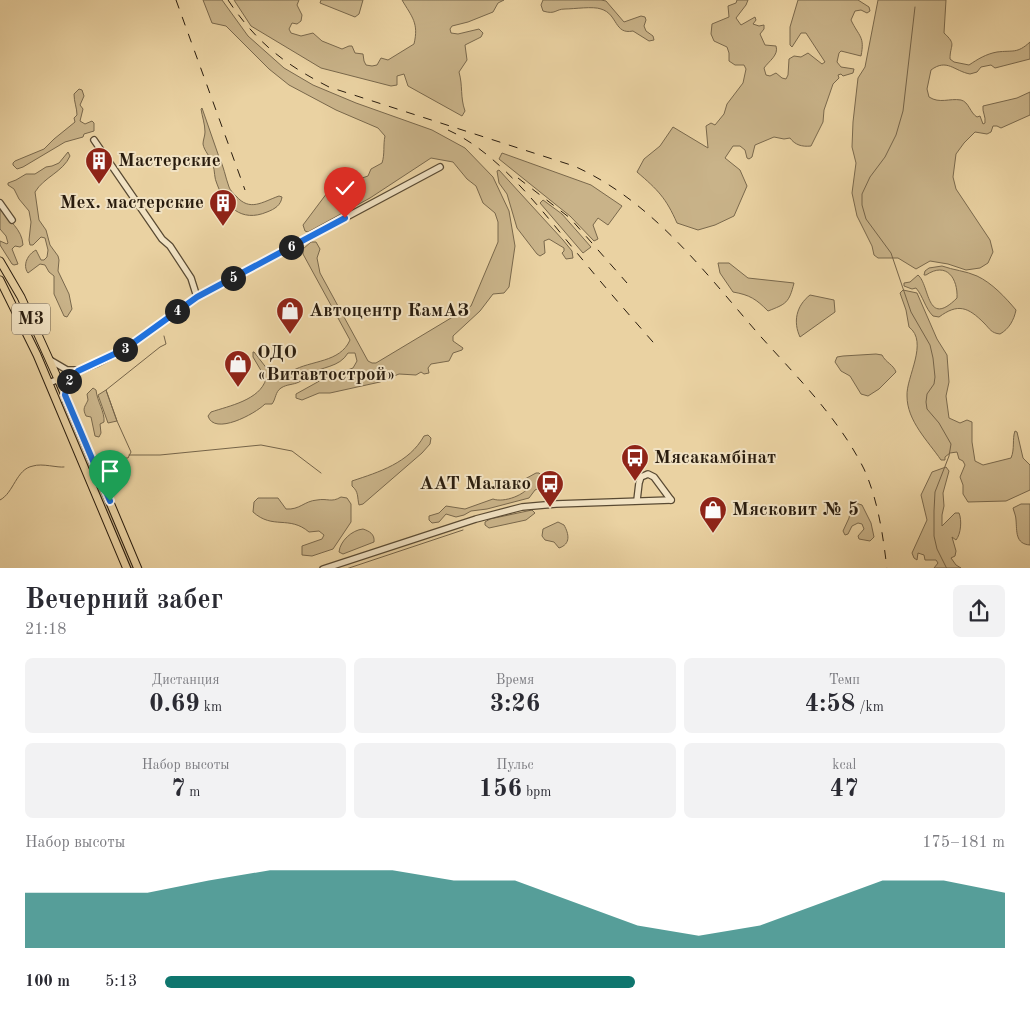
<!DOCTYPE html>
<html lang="ru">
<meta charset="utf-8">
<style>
:root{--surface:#fff;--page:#f2f2f3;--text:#2b2b33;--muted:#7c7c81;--accent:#0f766e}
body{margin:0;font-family:"Old Standard TT",serif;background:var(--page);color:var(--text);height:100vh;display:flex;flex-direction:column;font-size:19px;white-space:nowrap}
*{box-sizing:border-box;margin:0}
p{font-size:16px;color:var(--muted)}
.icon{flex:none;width:28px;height:28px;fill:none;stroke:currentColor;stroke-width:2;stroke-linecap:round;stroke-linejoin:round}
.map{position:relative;height:568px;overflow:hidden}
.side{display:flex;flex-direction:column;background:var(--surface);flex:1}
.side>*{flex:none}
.pin{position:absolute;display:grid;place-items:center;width:42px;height:42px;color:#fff;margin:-51px -21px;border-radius:50% 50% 50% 0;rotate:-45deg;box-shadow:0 0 5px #0007}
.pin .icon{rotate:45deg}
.km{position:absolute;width:25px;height:25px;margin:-12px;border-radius:50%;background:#222;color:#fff;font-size:14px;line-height:25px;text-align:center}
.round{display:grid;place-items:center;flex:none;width:52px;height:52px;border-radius:8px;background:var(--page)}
.summary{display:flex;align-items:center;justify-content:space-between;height:85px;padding:0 25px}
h1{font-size:28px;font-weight:700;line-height:38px}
.stats{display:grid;grid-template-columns:repeat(3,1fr);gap:8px;height:85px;padding:5px 25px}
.stats div{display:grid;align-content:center;border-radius:8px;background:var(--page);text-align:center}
.stats b{font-size:25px;font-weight:700}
.stats small{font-size:14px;font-weight:400}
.stats p{font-size:14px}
.chart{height:140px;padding:10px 25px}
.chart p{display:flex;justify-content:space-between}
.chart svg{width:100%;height:90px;margin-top:5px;fill:var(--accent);opacity:.7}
ul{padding:0 25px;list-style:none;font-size:16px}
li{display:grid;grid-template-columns:80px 60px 1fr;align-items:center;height:38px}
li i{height:12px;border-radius:6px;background:var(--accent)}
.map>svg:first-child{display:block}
.green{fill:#c9b389;stroke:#79684c}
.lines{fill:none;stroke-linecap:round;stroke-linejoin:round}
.stream{stroke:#756449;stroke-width:1}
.minor-casing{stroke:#594a33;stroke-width:8}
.major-casing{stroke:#291c0e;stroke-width:9}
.minor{stroke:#f1e2c3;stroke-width:5.5}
.major{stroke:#ead2a2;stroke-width:7}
.rail{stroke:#291c0e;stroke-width:1;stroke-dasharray:9 9;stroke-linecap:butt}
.route-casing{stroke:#fff;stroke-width:10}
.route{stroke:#1a73e8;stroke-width:6}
.labels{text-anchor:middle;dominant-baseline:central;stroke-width:4;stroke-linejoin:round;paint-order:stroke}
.shield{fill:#f1e2c3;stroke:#655744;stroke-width:1}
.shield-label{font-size:18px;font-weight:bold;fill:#291c0e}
.poi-label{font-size:19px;font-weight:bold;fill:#291c0e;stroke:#f1e2c3;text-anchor:start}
</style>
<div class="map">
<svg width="1030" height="569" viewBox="0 0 1030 569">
<rect width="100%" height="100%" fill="#ead2a2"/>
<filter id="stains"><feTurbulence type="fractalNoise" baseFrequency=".004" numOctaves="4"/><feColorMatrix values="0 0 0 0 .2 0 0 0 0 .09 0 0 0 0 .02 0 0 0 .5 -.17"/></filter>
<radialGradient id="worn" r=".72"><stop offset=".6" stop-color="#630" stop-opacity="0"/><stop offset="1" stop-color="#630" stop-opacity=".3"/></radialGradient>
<g class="green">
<path d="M203,0h19l26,36 36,32 29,17 43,18 76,27 33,18 28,29 16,34 6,35 -6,41 -5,6 -11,1 -13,17 -27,25v5l10,7 -1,2 -9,3 -4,8 -18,3 -3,4 1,5 -5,1 -3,-2 -5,3 -17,-1 -19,8 -50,11h-11l-17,7 -6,-2v-4l27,-15 30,-11 4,-7 -2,-8h-7c-9,15 -26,13 -40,22 -3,2 -6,6 -9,7 -6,3 -12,2 -18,6 -6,4 -5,11 -9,16h-7c-10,10 -51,32 -57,12l3,-4c18,-6 49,-12 55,-33l-13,-22v-5h1l21,27c7,1 11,-5 17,-8 19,-11 48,-8 58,-31l-47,-86v-5l8,-7h5l4,7 -3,9 3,15 48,88 4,2h4l95,-57 27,-64v-20l-3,-9 -12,-10 -7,-17 -9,-7 -14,-17 -22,-4 -61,40 -62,34 -3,-1 -2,-6 27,-36 38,-13 3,-7 11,-6c3,-9 1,-18 3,-27l-7,-8 -42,-18 -47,-25 -20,-16 -43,-43 -14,-3z"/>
<path d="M234,0h65l-2,5 5,10 -1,6 -4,3 -5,-1 -3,6 2,4 10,3 12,-3 9,8 20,8 7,-3h3l3,7 8,1 1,7 2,4 6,1 5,-1 4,-7 7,2 26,-16c5,-21 -2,-27 -12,-44h102l-6,3 -5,9 -25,10 -16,4 -2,3 1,4 7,1 21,-5 4,4 -2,4 -16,8 2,15 -8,12c4,14 1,25 6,39l-3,5 -54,-30 -4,-12 -7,2v9l-6,1 -70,-18 -70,-42z"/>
<polygon points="321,0 363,0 359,14 355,17 320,3"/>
<path d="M543,0h58l5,1 18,21 17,-6 4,1 1,3 -2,6 2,5 7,5 1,4 -5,1 -16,-10c-19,4 -15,-17 -32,-22 -8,-3 -27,0 -36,0 -10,0 -9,6 -22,2l-2,-6z"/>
<path d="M737,0h11l-2,5 -10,13 5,7 14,-8 1,3 -3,4 6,2 5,-1v4l-4,5 5,11 11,1c3,9 -7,15 -12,22l2,7 4,1 6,-3 6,5 4,1 2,-4 1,-16 5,-3 7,1 7,-4 14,11 3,-2 -19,-29h-5l-9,14 -2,-2v-18l8,-27h60l11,7 1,4 -3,2 -6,-3 -6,1 -4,9c8,17 14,16 10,36l-20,-5 -2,2 -2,9 4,5 13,2 -1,4 -10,3 -2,-2 -3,1 1,3 -6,6 -9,26 -1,12 -12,24c-9,1 -16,-1 -21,-8l-6,1 -10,-2 -19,8 -3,12 -3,2 -2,-1 -2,-8 -5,-4h-7l-8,12 15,12 7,16 -13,30 -19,9 -17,5 -21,-7c-11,-25 -19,-33 -40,-51l7,-13 16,-13 13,-19 35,21 -2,-22 5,-3 4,2 9,-11 3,-10 16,-21 3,-14 -2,-4h-9l-6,-4v-8l-2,-6 -13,-6 -3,-7 1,-10 17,-7 -1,-11 8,-3z"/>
<path d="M878,0h68l-2,33c13,12 6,11 6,26l4,3 15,3c9,-6 17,-11 28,-13 16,-2 20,2 33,-10v17l-35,9 -4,-3 -10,2 -4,5 -7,2c-16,-3 -23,-16 -39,-4l-4,19 2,8c11,7 20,1 32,3 8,2 9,13 16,17l3,-1 3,8 2,-1c1,-7 -3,-11 -2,-17l34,-8 13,-6v23l-29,13 -4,-2h-4l-2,6 -4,2 -12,-2 -11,11 -8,11 -3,23 3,12 34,51 3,12 -5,11 -8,5 -14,2 -18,-6 -18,-3 -14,8 -18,-11h-20l-4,-3 -2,-9 -15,-30 -5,-23 4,-30 -4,-16 1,-25 5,-44 7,-11z"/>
<path d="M79,89l3,1 2,6 -4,9 3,4 -3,12 5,3 7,-3 2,2v8l-10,3 -1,3 -18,5 -42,25 -6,2 -4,-4v-2l2,-2 29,-12 10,-10 21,-17 -1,-4 3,-3c0,-7 -3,-13 -3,-21z"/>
<path d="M202,108l17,49c5,10 6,19 10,30 1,3 4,6 7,9 14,16 26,6 43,0l3,1c-1,8 -7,12 -15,15 -26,11 -42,-6 -50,-28 -3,-6 -2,-13 -4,-19 -2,-8 -9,-14 -10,-21 0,-4 2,-8 2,-12 0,-8 -3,-16 -4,-23z"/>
<path d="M68,152l2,4c-7,16 -26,21 -35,36l4,28 7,10 4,15 8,11 1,4 -1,11 11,23 3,15 -5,8 -3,-1 -10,-22v-18l-5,-4 -4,-7 -5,-1 -12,9c-6,-8 0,-19 8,-23l5,10h3l3,-3 1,-7 -3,-12 -4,-1 -8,8h-3l-1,-5 2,-18 -2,-11 -10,-12 -5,-10 -6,-4v-2l8,-3 10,-6h9l11,-7 6,-1 7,-3z"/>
<polygon points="502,153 591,185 622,206 608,225 598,218 593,225 598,239 594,241 570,216 499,159"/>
<polygon points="499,170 563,240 572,251 573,258 566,259 562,253 564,251 564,248 549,239 544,241 545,253 540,256 537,254 517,228 507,194 499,183 497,171"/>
<polygon points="543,200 562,214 591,247 583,253 540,203"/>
<path d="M0,209c9,12 22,20 23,36l-3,2 -5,-1 -3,3 6,15 -4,1 -2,-1 -12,-19v-4l7,3 1,-1 -2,-7 -6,-7z"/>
<path d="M718,263h11l19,15 46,5c-5,20 -8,21 -26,28 -12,-12 -18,-16 -35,-19l-13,-19z"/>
<path d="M942,266c11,4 24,5 35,10 15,7 28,21 39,34 -2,10 -7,19 -16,24 -9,-1 -10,-5 -16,-11 -16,-16 -26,-20 -45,-6l-6,-1c-8,-8 -10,-20 -17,-28l-4,1 -8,-3v-3l6,-1 8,-7c12,10 8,54 39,23 1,-19 -10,-37 -31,-23h-2l1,-4 4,-3z"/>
<path d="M903,290l14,3 20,46 10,16 2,27 -3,14 3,22 11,5 7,-3 5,2v20l3,19 8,4 28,-7c4,-9 1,-19 4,-27l2,1 6,26 7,7v25l-24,11 -38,1 -5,-8v-9l-3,-8 5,-12 -2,-4 -4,-2 -2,-7 -7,1 -5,4v3h-4c-13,-19 -34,-39 -34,-64 -1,-19 22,-54 2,-69l-3,-17 -6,-17z"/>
<path d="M810,295l24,5 1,12 -35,25c-7,-15 -4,-31 10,-42z"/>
<path d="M876,354l6,1c4,8 11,9 14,17l-17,17 -11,7 -7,-2 -11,-18 -9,-5 -6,-9 2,-5 6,-1z"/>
<path d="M93,388l3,2c1,11 9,22 8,32l-4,2 1,9 -2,4 -4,-1 -4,-19 -5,-1c-4,-8 -1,-9 2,-16l-1,-6z"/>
<polygon points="106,390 117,421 108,423 98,395"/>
<polygon points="63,402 134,568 131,568 60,403"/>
<path d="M428,435l3,3 -1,6 -8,9 -59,51 -4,1c-2,-8 0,-13 -7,-19v-5c27,-9 57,-18 72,-45z"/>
<path d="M946,467l3,4 -6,22 1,13 -2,9v11l13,-13h4c3,7 2,21 -3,27l-4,-3 4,14 -1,5 -4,2 5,7 5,3h-27l4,-5 -2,-3h-11l-1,-5 -6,-2 -1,7 -3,-2 -2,-5 15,-33 -6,-25 11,-23z"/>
<path d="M536,473h3l4,4 1,9 -9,4 -6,8 -42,11 -16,2 -7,4 -8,2 -10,-3 -7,8 -7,1 -3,-3v-4l10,-3 7,-7 19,3 28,-10c11,4 33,-4 38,-15l-5,-3 -1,-2z"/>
<path d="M341,497l6,1 4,6v18l-18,27 -21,7 -10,-1v-9l20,-7 2,-4 -5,-4 -10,1c-20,-17 -36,-2 -56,-20l1,-10 4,-4h20l8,11c14,1 18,-8 31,-9 11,-2 14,3 24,-3z"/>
<polygon points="852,502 862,505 871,523 874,537 870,541 859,539 858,536 864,529 862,524 858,523 852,526 848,534 845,535 843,531 849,518"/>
<path d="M1021,504h9v41c-15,-1 -13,-14 -14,-25 0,-4 -2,-8 -3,-12z"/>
<polygon points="532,510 535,513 526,520 489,528 485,525 485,522 490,519"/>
<path d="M558,522l6,3c5,9 7,19 -5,23l-5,-6 -9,-2 -3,-4 1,-7z"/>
<path d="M363,529c6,2 12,5 11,13l-31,12 -4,-2c1,-11 13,-22 24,-23z"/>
</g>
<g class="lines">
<g class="stream">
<polyline points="915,7 903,111 896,135 885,157 870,177 862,194 862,205 866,219 891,253 911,312 930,345 933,358 935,377 934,384 927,394 926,402 927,409 939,423 951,444 949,456 935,492 934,511 934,536 937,549 947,569"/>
<polyline points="129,455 160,455 261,445 292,451 321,473"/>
<polyline points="113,458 128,458 131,452 117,421 106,390 160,347 166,344 164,336"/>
<path d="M0,500c14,-7 16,-31 33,-34 9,-3 25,2 31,1"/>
<polyline points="346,569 463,530"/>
</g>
<defs>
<g id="minor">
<polyline points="94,140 162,239 170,246 191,278 197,297"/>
<polyline points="0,203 12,220"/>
<polyline points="50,360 67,370 76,370"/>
<polyline points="49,383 98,363 125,349 197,297 440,167"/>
<polyline points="65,395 68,381 76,373"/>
<polyline points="637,500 639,483 641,477 648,474 654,477 671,500"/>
<polyline points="323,569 476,519 522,507 556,504 671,500"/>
</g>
<g id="major">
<polyline points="0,261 21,297 58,379 138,569"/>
<polyline points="0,280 37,355 127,569"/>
</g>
</defs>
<use href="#minor" class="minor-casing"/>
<use href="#major" class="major-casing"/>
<use href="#minor" class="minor"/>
<use href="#major" class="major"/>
<g class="rail">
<polyline points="176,0 245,190"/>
<path d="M228,0c28,42 56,64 101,87l245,79c80,36 131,107 188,172 37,41 77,81 102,131 14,31 19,66 23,100"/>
<path d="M448,130c53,24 97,85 134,129 25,31 51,60 77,90"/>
<polyline points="518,178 570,218 627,283"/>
</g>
</g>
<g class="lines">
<defs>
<polyline id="route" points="110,501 65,395 68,381 78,371 125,349 197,297 345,218"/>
</defs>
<use href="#route" class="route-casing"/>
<use href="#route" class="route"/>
</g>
<defs>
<symbol id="building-pin" viewBox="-11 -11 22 30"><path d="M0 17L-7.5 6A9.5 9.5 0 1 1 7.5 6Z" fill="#8f2418" stroke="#f1e2c3"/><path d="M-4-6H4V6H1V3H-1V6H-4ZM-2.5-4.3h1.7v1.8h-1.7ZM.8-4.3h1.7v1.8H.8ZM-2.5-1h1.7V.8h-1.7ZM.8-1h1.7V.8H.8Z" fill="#fff"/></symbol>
<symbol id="shop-pin" viewBox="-11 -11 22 30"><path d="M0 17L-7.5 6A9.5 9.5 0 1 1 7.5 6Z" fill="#8f2418" stroke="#f1e2c3"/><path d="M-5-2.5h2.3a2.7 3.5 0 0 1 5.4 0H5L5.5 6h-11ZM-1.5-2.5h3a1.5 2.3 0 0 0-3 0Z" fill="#fff"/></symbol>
<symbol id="bus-pin" viewBox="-11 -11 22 30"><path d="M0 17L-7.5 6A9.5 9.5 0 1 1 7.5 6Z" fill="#8f2418" stroke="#f1e2c3"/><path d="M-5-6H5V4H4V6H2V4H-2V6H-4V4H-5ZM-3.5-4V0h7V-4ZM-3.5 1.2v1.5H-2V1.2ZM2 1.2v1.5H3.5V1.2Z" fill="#fff"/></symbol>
</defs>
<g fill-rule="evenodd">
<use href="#building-pin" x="83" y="145" width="32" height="43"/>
<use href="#building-pin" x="207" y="187" width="32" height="43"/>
<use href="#shop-pin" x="274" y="295" width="32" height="43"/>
<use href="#shop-pin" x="222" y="348" width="32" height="43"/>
<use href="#bus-pin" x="619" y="442" width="32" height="43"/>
<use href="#bus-pin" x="534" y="468" width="32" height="43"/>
<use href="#shop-pin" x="697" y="494" width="32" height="43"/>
</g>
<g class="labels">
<rect class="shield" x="12" y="303.5" width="38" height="31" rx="4"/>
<g class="shield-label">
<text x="31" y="319">М3</text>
</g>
<g class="poi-label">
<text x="118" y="161">Мастерские</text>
<text x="204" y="203" text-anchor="end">Мех. мастерские</text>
<text x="309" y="311">Автоцентр КамАЗ</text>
<text x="257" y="353">ОДО<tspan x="257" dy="22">«Витавтострой»</tspan></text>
<text x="654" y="458">Мясакамбінат</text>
<text x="531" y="484" text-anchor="end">ААТ Малако</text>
<text x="732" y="510">Мясковит № 5</text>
</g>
</g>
<rect width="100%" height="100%" filter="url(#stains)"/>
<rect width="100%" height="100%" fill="url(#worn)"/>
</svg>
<div class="pin" style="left:110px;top:501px;background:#1e9e55"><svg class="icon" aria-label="arrive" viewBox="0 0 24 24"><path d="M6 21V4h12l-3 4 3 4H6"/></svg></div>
<div class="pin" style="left:345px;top:218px;background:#d93025"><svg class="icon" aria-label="check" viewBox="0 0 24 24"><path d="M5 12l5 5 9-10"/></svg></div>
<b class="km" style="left:69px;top:381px">2</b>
<b class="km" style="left:125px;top:349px">3</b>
<b class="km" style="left:177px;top:311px">4</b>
<b class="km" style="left:233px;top:278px">5</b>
<b class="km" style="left:291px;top:247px">6</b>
</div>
<section class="side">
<div class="summary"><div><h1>Вечерний забег</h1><p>21:18</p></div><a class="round"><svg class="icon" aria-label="share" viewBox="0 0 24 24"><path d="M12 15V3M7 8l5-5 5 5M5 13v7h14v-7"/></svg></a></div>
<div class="stats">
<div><p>Дистанция</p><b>0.69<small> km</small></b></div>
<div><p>Время</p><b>3:26</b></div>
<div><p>Темп</p><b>4:58<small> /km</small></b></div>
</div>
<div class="stats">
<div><p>Набор высоты</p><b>7<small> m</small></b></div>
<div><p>Пульс</p><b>156<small> bpm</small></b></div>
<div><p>kcal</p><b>47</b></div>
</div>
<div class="chart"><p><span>Набор высоты</span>175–181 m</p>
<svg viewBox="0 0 160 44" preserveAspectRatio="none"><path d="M0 44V17L10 17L20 17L30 11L40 6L50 6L60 6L70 11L80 11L90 22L100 33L110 38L120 33L130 22L140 11L150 11L160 17V44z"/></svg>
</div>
<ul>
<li><b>100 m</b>5:13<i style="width:56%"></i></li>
</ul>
</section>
